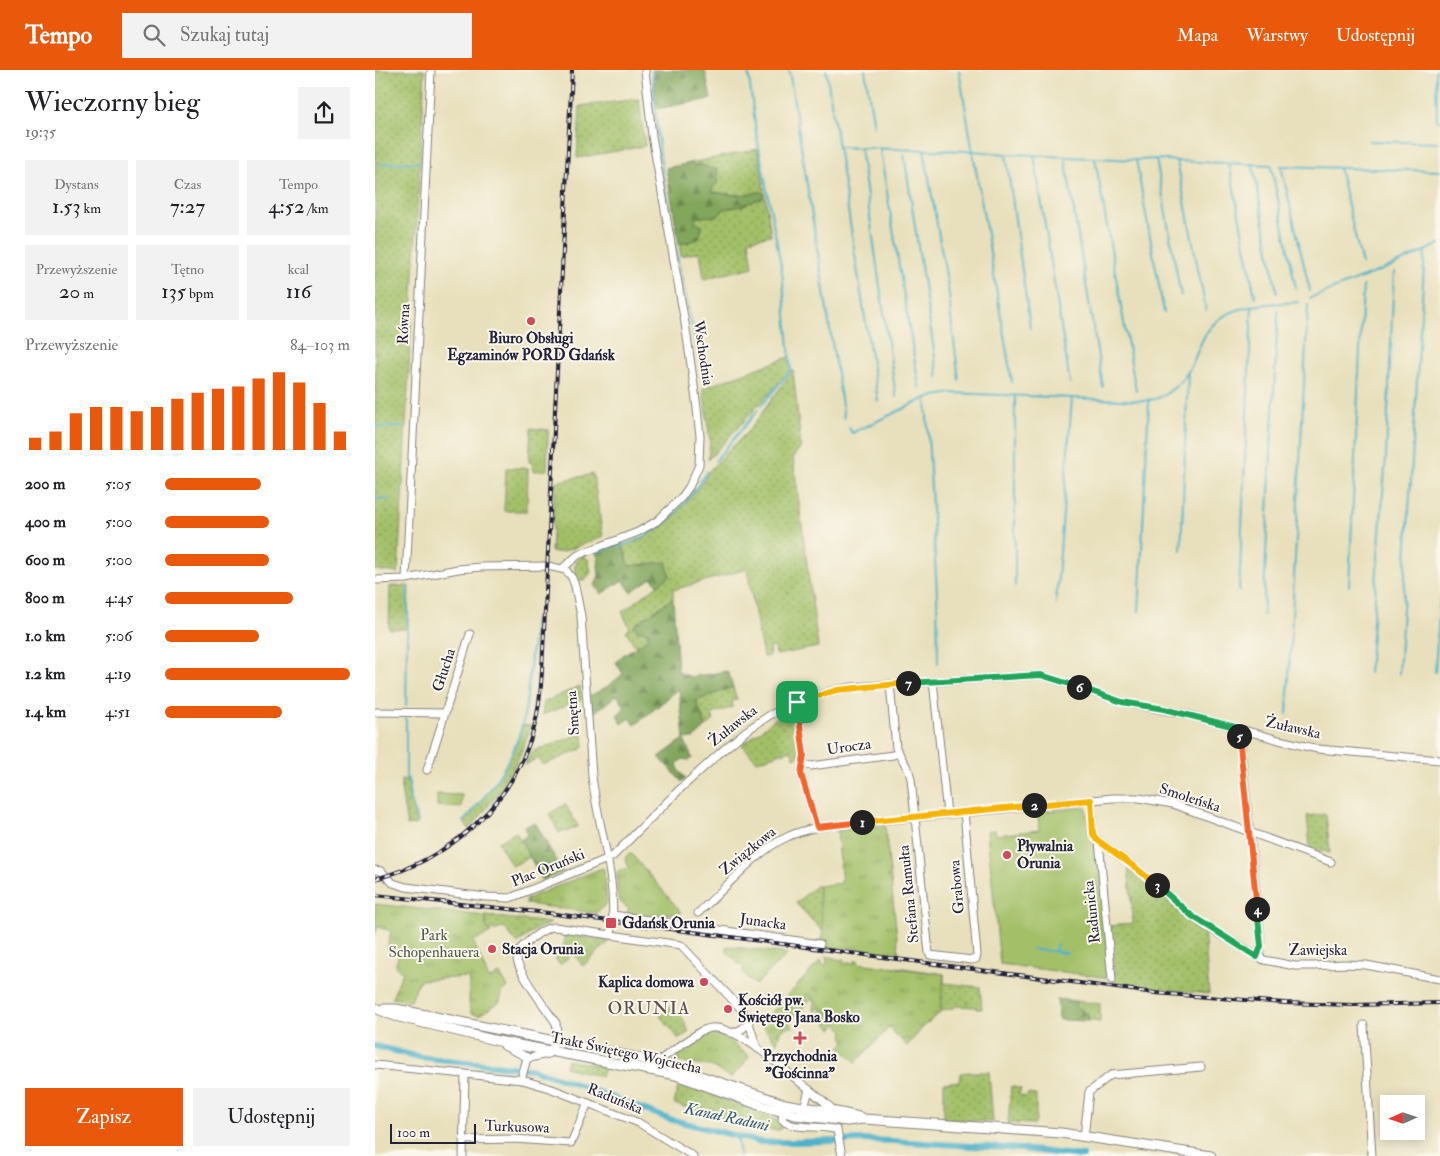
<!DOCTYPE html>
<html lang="pl">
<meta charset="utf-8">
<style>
:root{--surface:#fff;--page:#f2f2f2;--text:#202124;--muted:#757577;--accent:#ea580c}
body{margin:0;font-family:"IM FELL Double Pica",serif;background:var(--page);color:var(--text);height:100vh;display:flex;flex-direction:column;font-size:19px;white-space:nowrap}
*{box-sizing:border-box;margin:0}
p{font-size:16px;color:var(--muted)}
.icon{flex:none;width:28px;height:28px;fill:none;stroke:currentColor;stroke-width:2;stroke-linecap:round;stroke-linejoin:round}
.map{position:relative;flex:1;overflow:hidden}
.side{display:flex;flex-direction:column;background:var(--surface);width:375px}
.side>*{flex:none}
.needle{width:32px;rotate:267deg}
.controls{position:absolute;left:1005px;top:1025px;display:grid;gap:10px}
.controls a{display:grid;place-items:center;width:45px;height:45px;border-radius:0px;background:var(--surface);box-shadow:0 2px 12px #0003;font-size:25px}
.scale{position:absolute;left:15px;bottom:12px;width:86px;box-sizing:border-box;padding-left:5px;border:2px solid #22223b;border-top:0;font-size:14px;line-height:18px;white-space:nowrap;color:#22223b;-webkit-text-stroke:4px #fbf7ec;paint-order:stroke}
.pin{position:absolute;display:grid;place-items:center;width:42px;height:42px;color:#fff;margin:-21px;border-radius:10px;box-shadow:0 2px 8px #0006}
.km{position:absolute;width:25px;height:25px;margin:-12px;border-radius:50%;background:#222;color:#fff;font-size:14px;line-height:25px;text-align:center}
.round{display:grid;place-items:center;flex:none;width:52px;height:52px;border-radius:0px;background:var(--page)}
.headline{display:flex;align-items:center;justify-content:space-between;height:85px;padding:0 25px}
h1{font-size:28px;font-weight:600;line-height:38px}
.stats{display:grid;grid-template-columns:repeat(3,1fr);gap:8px;height:85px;padding:5px 25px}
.stats div{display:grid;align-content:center;border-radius:0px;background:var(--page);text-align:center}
.stats b{font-size:21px;font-weight:600}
.stats small{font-size:14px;font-weight:400}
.stats p{font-size:14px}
.chart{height:140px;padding:10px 25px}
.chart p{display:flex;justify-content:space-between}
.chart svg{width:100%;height:90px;margin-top:5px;stroke:var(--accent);stroke-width:6}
.action{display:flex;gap:10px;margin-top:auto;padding:10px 25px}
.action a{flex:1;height:58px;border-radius:0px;background:var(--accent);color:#fff;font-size:20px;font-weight:600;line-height:58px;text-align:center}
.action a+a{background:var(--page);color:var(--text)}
ul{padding:0 25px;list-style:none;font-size:16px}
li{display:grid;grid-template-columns:80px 60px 1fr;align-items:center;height:38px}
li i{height:12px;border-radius:6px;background:var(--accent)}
header{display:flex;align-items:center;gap:30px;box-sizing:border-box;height:70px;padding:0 25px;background:var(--accent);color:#fff}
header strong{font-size:24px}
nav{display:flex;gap:28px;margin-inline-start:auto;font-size:18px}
.search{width:350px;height:45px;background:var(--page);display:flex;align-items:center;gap:12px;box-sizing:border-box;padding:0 18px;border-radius:0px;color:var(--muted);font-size:19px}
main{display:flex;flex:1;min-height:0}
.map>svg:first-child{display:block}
.grass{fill:url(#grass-dots);stroke:#627152}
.forest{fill:url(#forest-firs);stroke:#52644c}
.park{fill:url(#park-tufts);stroke:#627152}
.pitch{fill:#a3c068;stroke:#627152}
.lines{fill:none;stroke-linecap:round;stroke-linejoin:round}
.stream{stroke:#4bb1c9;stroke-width:2}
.canal{stroke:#4bb1c9;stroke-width:6}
.minor-casing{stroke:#85817c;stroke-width:9}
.major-casing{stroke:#85817c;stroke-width:11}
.minor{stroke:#fff;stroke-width:7}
.major{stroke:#fff;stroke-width:9}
.rail-casing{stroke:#22223b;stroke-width:4}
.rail{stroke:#fbf7ec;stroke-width:2;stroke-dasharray:5.5;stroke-linecap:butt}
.split-1-casing{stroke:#fff;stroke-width:10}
.split-2-casing{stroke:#fff;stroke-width:10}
.split-3-casing{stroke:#fff;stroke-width:10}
.split-4-casing{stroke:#fff;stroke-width:10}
.split-5-casing{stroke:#fff;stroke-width:10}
.split-6-casing{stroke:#fff;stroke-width:10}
.split-7-casing{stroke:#fff;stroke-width:10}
.split-8-casing{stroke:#fff;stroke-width:10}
.split-1{stroke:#f0652b;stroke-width:6}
.split-2{stroke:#f5b400;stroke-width:6}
.split-3{stroke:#f5b400;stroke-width:6}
.split-4{stroke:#22a559;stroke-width:6}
.split-5{stroke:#f0652b;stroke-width:6}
.split-6{stroke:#22a559;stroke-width:6}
.split-7{stroke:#22a559;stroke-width:6}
.split-8{stroke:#f5b400;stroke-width:6}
.poi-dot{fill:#d1495b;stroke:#fbf7ec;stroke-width:2}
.labels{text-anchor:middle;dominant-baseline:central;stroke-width:4;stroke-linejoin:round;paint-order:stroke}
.street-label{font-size:15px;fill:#22223b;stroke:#fbf7ec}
.poi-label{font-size:15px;font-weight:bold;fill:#22223b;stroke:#fbf7ec;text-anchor:start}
.park-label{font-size:15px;fill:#4f594b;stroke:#fbf7ec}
.water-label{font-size:16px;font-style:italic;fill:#325b74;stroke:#fbf7ec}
.quarter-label{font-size:18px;letter-spacing:1px;fill:#5f4e4d;stroke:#fbf7ec}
</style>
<header>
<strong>Tempo</strong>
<div class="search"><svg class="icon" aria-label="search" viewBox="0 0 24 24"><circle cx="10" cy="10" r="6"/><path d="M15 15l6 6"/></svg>Szukaj tutaj</div>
<nav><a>Mapa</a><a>Warstwy</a><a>Udostępnij</a></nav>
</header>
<main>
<section class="side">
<div class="headline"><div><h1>Wieczorny bieg</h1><p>19:35</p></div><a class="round"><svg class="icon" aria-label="share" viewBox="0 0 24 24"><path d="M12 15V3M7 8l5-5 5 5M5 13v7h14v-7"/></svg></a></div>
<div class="stats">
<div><p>Dystans</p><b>1.53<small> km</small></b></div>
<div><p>Czas</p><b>7:27</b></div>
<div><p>Tempo</p><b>4:52<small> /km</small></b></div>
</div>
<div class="stats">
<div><p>Przewyższenie</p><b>20<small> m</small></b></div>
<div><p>Tętno</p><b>135<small> bpm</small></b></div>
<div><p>kcal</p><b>116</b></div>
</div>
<div class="chart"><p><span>Przewyższenie</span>84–103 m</p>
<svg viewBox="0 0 160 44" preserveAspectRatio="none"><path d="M5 44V38M15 44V35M25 44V26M35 44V23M45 44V23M55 44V25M65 44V23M75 44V19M85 44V16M95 44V14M105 44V13M115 44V9M125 44V6M135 44V11M145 44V21M155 44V35"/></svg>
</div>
<ul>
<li><b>200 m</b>5:05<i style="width:52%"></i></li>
<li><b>400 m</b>5:00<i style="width:56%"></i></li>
<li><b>600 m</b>5:00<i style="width:56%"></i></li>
<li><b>800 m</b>4:45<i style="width:69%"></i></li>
<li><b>1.0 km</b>5:06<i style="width:51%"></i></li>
<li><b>1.2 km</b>4:19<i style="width:100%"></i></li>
<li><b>1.4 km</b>4:51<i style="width:63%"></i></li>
</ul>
<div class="action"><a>Zapisz</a><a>Udostępnij</a></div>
</section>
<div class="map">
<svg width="1065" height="1086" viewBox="0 0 1065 1086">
<defs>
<pattern id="grass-dots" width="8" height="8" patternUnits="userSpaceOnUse" patternTransform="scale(1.25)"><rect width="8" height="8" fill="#a3c068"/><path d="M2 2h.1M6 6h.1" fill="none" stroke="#849c57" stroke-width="1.8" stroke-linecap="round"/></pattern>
<pattern id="forest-firs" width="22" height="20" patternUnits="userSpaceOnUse" patternTransform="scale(1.25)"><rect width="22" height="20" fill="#82a65c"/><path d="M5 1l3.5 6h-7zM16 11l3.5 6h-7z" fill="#6a874d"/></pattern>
<pattern id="park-tufts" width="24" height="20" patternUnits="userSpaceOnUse" patternTransform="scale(1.25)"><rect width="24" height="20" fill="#a3c068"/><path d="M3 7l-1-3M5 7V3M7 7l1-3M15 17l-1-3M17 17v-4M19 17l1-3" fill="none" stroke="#849c57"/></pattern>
</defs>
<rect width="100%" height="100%" fill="#fbf7ec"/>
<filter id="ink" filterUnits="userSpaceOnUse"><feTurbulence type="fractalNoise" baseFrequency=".02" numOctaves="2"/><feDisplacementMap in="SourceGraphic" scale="10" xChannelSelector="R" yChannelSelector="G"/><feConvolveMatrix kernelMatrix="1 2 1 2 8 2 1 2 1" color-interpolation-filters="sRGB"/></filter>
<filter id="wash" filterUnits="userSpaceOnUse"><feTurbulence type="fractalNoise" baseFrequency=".0096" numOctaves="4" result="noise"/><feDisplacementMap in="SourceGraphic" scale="20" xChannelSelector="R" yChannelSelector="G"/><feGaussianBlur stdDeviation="1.12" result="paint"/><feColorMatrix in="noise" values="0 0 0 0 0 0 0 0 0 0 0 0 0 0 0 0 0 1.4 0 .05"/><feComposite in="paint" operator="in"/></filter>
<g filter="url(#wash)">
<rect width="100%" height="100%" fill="#e8e0bc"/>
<g class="grass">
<polygon points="0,0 50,0 23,503 0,500"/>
<polygon points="264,29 270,76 202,88 205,36"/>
<polygon points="383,79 396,165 374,170 378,197 329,209 325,182 306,186 304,174 315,172 321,147 343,146 349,139 366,136 387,128 337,122 337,99 325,94 320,96 315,93"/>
<polygon points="414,287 416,300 333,390 335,371 328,318"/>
<polygon points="418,300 426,377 418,387 443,577 401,585 400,577 395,577 394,586 388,587 372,499 298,520 298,528 261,554 259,557 262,560 273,562 273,568 268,573 260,576 251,561 255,558 247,542 295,506 290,492 254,496 248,475 267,469 294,452 330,409 331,404 375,359"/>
<polygon points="156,358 173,360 172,400 159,401 157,393 154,392"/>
<polygon points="131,398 153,398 152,441 129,441"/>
<polygon points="218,404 228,467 187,482 176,482 180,412"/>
<path d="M208,486l5,3 3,13 -5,7 -7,2 -4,-3c-1,-9 -1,-18 8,-22z"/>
<polygon points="15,516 34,516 33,559 14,559"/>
<polygon points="205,616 206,630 167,645 169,632"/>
<polygon points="358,617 362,630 357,631 358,637 337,644 339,650 331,657 321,631"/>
<polygon points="415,640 420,643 425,686 419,688 416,680 382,691 367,675 408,643"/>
<path d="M147,655l9,1c-12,40 -34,72 -62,103l-5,-6c24,-30 48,-60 58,-98z"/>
<polygon points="208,663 209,677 207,679 168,695 163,688 150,695 156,682"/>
<polygon points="26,710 34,710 35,730 42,754 32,756 26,719"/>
<polygon points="190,734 203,756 191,762 190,760 184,763 174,744"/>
<polygon points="951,744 955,783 935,777 932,746"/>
<polygon points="141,762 155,787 137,796 123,772"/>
<polygon points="753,795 829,858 834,924 740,914 734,856 758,853"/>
<polygon points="440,816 445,816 448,862 421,833 437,819 439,821 438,818"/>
<polygon points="111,846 176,853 162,859 142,873 129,857 122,860 114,860 111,856"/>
<polygon points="190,864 235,871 209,895 207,895 198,883 185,895 180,888 189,875"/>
<polygon points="515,896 569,904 569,913 605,917 607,939 602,939 602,937 581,936 579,938 565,941 553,953"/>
<polygon points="435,916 463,953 457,959 445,946 447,941 443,937 441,942 439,940 440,932 436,929 414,952 418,957 413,957 405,962 402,973 396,966"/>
<polygon points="701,931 725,934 725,952 714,951 713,945 701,936"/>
<polygon points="296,936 307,948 314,962 304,969 285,946"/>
<polygon points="192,990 229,997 226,1007 190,997"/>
<polygon points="595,1002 614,1002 618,1052 569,1049 569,1013 585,1011 586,1003"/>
<polygon points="304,1012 358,1033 389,1041 394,1045 397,1049 405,1051 407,1057 404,1060 392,1060 299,1034"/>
<polygon points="636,1016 646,1019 644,1025 651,1027 653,1024 661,1025 661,1052 659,1054 633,1053"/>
</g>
<g class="forest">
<polygon points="278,0 330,0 336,29 281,39"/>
<path d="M315,93l5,2 5,-1 12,5h6l-1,14 -5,6v3c8,0 14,3 21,3 9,1 19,-3 29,-3l1,3 -1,3 -21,8 -17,3 -6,7 -22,1 -1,5 7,4 -3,13 -20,5 -13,-76z"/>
<polygon points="247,473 254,496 291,492 295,506 282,516 282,513 276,508 256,522 248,510 226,524 220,515 224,506 223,494 224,494 221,481"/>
<path d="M298,528l5,74 13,5 36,-6 6,16 -37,14 10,26 -12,11 -10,1 8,19 -3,2 -6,-1 -6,4 2,8 7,8 -4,3 -23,-25 25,-18 -5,-50 -44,36 -5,-7 -8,6 -5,-9 8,-8 -8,-12 -26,20 -1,-19 18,-10 15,-12 -7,-12c10,-12 23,-15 32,-24v-6l-11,-2 -3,-3 2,-3z"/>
<polygon points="158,753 161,754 188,802 167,810 146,770 152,765 150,757"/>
<polygon points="682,929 701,931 701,936 713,945 714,951 684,950"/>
</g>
<g class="park">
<polygon points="510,755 524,885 471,877 470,880 444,876 448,862 443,816 467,813 462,760"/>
<path d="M255,782l52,61 -30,2 -2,4 -24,-4 3,-7c-16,-7 -11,-19 -12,-35l2,-3 10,-2 -4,-10z"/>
<polygon points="227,798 229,799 232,833 221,843 151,834 151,829"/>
<path d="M0,834l111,12v10l5,7 -18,8 16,38 11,-5 8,13 -6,6 -2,9 -21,13 -8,-2c-4,-12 0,-24 -3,-36l-47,3 -2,1 -8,20 -19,-3 11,-27 -8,-4 5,-16 -13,-3 4,-17 -13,-4 -3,7z"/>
<polygon points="352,876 413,884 380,915 367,901 369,899 352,882"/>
<polygon points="451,886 466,890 469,888 469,892 480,893 480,890 483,890 483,893 569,904 565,943 551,954 532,976 514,958 481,992 465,977 470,972 468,968 469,961 434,923 412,945 411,950 413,952 397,967 386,954 446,890 448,895 451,895 452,890"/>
<polygon points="336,963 351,968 374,986 366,998 356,1008 336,996 312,994 302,990 303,983 330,964"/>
</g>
<g class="pitch">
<polygon points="62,724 87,725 86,738 62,736"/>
<polygon points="711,737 714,764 724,790 735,908 625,894 612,761 620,760 621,765 664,760 663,742"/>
</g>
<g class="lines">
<g class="stream">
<path d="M277,0c2,25 4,51 7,76 8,69 23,138 39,205"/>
<polyline points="373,0 381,62 407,201 416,300 386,336"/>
<polyline points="414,0 469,348"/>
<polyline points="451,0 503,331"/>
<polyline points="490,0 499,57"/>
<polyline points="584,0 637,312"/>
<polyline points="1061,0 1062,51 1065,51"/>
<polyline points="994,71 1065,73"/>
<polyline points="464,77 549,80 574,223 576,248 584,310"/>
<polyline points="485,78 521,327"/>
<polyline points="505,80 544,317"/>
<polyline points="550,80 598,81 631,84 655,258"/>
<polyline points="529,84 563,307"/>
<polyline points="632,84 659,85 695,313"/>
<polyline points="659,85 690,87 728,317"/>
<polyline points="690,87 720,88 761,321"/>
<polyline points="720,88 761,90 789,243"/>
<polyline points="781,89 802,91 831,240"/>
<polyline points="762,90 781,89 806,226"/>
<polyline points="802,91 896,95 921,219"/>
<polyline points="854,93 880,227"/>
<polyline points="4,94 45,92"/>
<polyline points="878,95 902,223"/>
<polyline points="964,98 987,195"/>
<polyline points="935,221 906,96 1065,101"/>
<polyline points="935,228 1017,196 1065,174"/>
<polyline points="640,326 640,516"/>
<polyline points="551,329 562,524 563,593"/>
<polyline points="0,357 28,357"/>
<path d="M474,357l3,6 74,-35 25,-5 194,8c4,-2 7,-1 11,-2 7,-3 17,-10 22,-15 13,-12 17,-28 24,-43 17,-38 62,-37 97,-39"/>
<polyline points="340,391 383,340"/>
<polyline points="0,429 14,429"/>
<path d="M244,476c44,-11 64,-39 88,-74"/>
<polyline points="806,481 813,303"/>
<polyline points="221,482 239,477"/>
<polyline points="974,516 988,216"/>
<polyline points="864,522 877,235"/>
<polyline points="681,533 697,328"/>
<polyline points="764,542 774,329"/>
<polyline points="888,545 903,241"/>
<polyline points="1060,602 1065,529"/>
<polyline points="994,603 1011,386 1019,202"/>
<polyline points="1024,604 1050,180"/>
<polyline points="151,634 160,550"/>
<polyline points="31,636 33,517"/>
<polyline points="912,644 933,235"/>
<polyline points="31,648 31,708 33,709 35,730 43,752"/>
<path d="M89,751c30,-33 57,-71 62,-116"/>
<polyline points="657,879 692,883"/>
<polyline points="680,881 682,874"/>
<polyline points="357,1064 363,1071 365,1086"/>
</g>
<polyline class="canal" points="0,976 44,987 157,999 218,1020 294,1049 385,1072 424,1072 488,1070 517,1071 646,1079 708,1086"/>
</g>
</g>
<g filter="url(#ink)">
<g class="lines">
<defs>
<g id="minor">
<polyline points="188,498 203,485 263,462 282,451 306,428 314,417 324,395 325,366 321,330 310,253 277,66 270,0"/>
<polyline points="31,509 56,0"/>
<path d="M0,510l31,-1 52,-10 23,-2 67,-1 18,4 6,8 3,8 6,30 11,160c6,53 27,105 19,158"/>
<polyline points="558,611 572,744"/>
<polyline points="515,614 521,678 534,701 536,709 554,883 555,885 597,890 601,889 602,885 589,742"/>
<polyline points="422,632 429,685 426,704 442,757"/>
<polyline points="0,642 70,643"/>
<polyline points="864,658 886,873 885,881 882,887"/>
<polyline points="428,694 436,696 518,685 524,683"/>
<polyline points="52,700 95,564"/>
<polyline points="716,730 718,764 721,769 761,798 817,846 831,856 889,890 920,896 939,896 968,894 991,895 1065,909"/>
<polyline points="724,771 737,910"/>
<polyline points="0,800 6,801 18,813 31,817 111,827 135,828 237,787 305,719 347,681 371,661 395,645 422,632 457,621 477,617 666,605 747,632 815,645 904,670 943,679 1065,690"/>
<path d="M323,843c26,-23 58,-62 89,-76 10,-5 20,-7 30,-10l296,-29h26l34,6 158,58"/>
<polyline points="238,845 445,874"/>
<polyline points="989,955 997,1086"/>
<polyline points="357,963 367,959 374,953"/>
<path d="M128,972l1,4 25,12 19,-4c8,-11 10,-18 8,-31 -8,-12 -41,-54 -39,-66 1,-8 8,-13 14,-18 7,-5 15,-12 24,-12l126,18 61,65 7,13 8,25"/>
<polyline points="0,995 148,1010 177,1019 264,1053 318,1086"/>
<path d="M272,999l54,-38c5,-2 10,-4 15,-3 25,2 67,40 86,56 12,10 23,17 33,28"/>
<polyline points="146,1010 152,988"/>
<path d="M409,1037l-2,12c8,12 41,5 55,11l5,26"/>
<polyline points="429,1038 434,1020"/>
<polyline points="709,1067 714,1022 736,1005 826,997"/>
<polyline points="88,1070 139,1069 196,1073 213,1033"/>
<polyline points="88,1086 90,1004"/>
</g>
<g id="major">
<polyline points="0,938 20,946 128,972 301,1005 390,1037 420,1045 472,1051 489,1049 686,1063 836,1086"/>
<path d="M8,939h13l262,53 127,42c25,5 52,6 77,14"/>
</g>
</defs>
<use href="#minor" class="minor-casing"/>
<use href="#major" class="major-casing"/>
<use href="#minor" class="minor"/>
<use href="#major" class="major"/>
<defs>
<g id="rail">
<path d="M0,809c76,-20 138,-75 159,-151 5,-19 7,-38 8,-57l30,-601"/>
<polyline points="0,825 173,843 780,923 910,933 978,935 1065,933"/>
</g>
</defs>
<use href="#rail" class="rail-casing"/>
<use href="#rail" class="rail"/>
</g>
</g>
<g class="lines" filter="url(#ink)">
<defs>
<polyline id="split-1" points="422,632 429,685 426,704 442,757 487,752"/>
<polyline id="split-2" points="487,752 659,735"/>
<polyline id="split-3" points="659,735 716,730 718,764 721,769 761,798 782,815"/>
<polyline id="split-4" points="782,815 817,846 882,887 886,876 882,839"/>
<polyline id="split-5" points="864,666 882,839"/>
<polyline id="split-6" points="704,617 747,632 789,639 864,658 864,666"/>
<polyline id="split-7" points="533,613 666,605 704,617"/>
<polyline id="split-8" points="422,632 462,620 533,613"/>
</defs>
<use href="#split-1" class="split-1-casing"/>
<use href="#split-2" class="split-2-casing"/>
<use href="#split-3" class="split-3-casing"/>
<use href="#split-4" class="split-4-casing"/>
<use href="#split-5" class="split-5-casing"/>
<use href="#split-6" class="split-6-casing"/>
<use href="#split-7" class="split-7-casing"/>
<use href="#split-8" class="split-8-casing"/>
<use href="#split-1" class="split-1"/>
<use href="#split-2" class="split-2"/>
<use href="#split-3" class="split-3"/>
<use href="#split-4" class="split-4"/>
<use href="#split-5" class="split-5"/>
<use href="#split-6" class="split-6"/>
<use href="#split-7" class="split-7"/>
<use href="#split-8" class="split-8"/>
</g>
<g class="poi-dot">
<circle cx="156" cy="251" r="5"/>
<circle cx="632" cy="785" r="5"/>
<rect x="230" y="847" width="12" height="12" rx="2.5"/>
<circle cx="117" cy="879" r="5"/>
<circle cx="329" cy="912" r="5"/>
<circle cx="353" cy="939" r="5"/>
<path d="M422.5 960.5h5v5h5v5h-5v5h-5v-5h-5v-5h5z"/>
</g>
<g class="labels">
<g class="street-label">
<text transform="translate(29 254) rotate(-87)">Równa</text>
<text transform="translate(328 283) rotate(81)">Wschodnia</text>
<text transform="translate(69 600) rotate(-72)">Głucha</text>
<text transform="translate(198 643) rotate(-94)">Smętna</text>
<text transform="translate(358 656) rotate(-38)">Żuławska</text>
<text transform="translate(918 658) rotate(13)">Żuławska</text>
<text transform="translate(474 677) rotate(-8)">Urocza</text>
<text transform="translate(815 728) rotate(18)">Smoleńska</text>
<text transform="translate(373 781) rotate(-39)">Związkowa</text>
<text transform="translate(173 798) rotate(-22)">Plac Oruński</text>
<text transform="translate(582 817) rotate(-95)">Grabowa</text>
<text transform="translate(534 824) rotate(-96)">Stefana Ramułta</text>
<text transform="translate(717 842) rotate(-96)">Radunicka</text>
<text transform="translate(388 852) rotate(8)">Junacka</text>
<text x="943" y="880">Zawiejska</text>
<text transform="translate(251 983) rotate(12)">Trakt Świętego Wojciecha</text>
<text transform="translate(240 1029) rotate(22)">Raduńska</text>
<text transform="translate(142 1057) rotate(2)">Turkusowa</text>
</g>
<g class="poi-label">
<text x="156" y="268" text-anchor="middle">Biuro Obsługi<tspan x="156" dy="17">Egzaminów PORD Gdańsk</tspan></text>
<text x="642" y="776">Pływalnia<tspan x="642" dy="17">Orunia</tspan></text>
<text x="247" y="853">Gdańsk Orunia</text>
<text x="127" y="879">Stacja Orunia</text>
<text x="319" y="912" text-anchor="end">Kaplica domowa</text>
<text x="363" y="930">Kościół pw.<tspan x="363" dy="17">Świętego Jana Bosko</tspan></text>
<text x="425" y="986" text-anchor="middle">Przychodnia<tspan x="425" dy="17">"Gościnna"</tspan></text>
</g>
<g class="park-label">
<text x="59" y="865">Park<tspan x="59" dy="17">Schopenhauera</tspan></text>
</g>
<g class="water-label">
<text transform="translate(352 1047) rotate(12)">Kanał Raduni</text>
</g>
<g class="quarter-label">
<text x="274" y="938">ORUNIA</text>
</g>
</g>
</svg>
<div class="controls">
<a><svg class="needle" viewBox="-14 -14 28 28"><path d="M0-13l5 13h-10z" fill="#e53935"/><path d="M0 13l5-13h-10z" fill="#757577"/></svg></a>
</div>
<div class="scale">100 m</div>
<div class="pin" style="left:422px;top:632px;background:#1e9e55"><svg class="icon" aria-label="arrive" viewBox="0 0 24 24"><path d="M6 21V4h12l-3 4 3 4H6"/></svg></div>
<b class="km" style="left:487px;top:752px">1</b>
<b class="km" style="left:659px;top:735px">2</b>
<b class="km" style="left:782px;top:815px">3</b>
<b class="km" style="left:882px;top:839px">4</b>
<b class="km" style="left:864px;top:666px">5</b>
<b class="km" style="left:704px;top:617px">6</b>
<b class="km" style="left:533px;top:613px">7</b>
</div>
</main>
